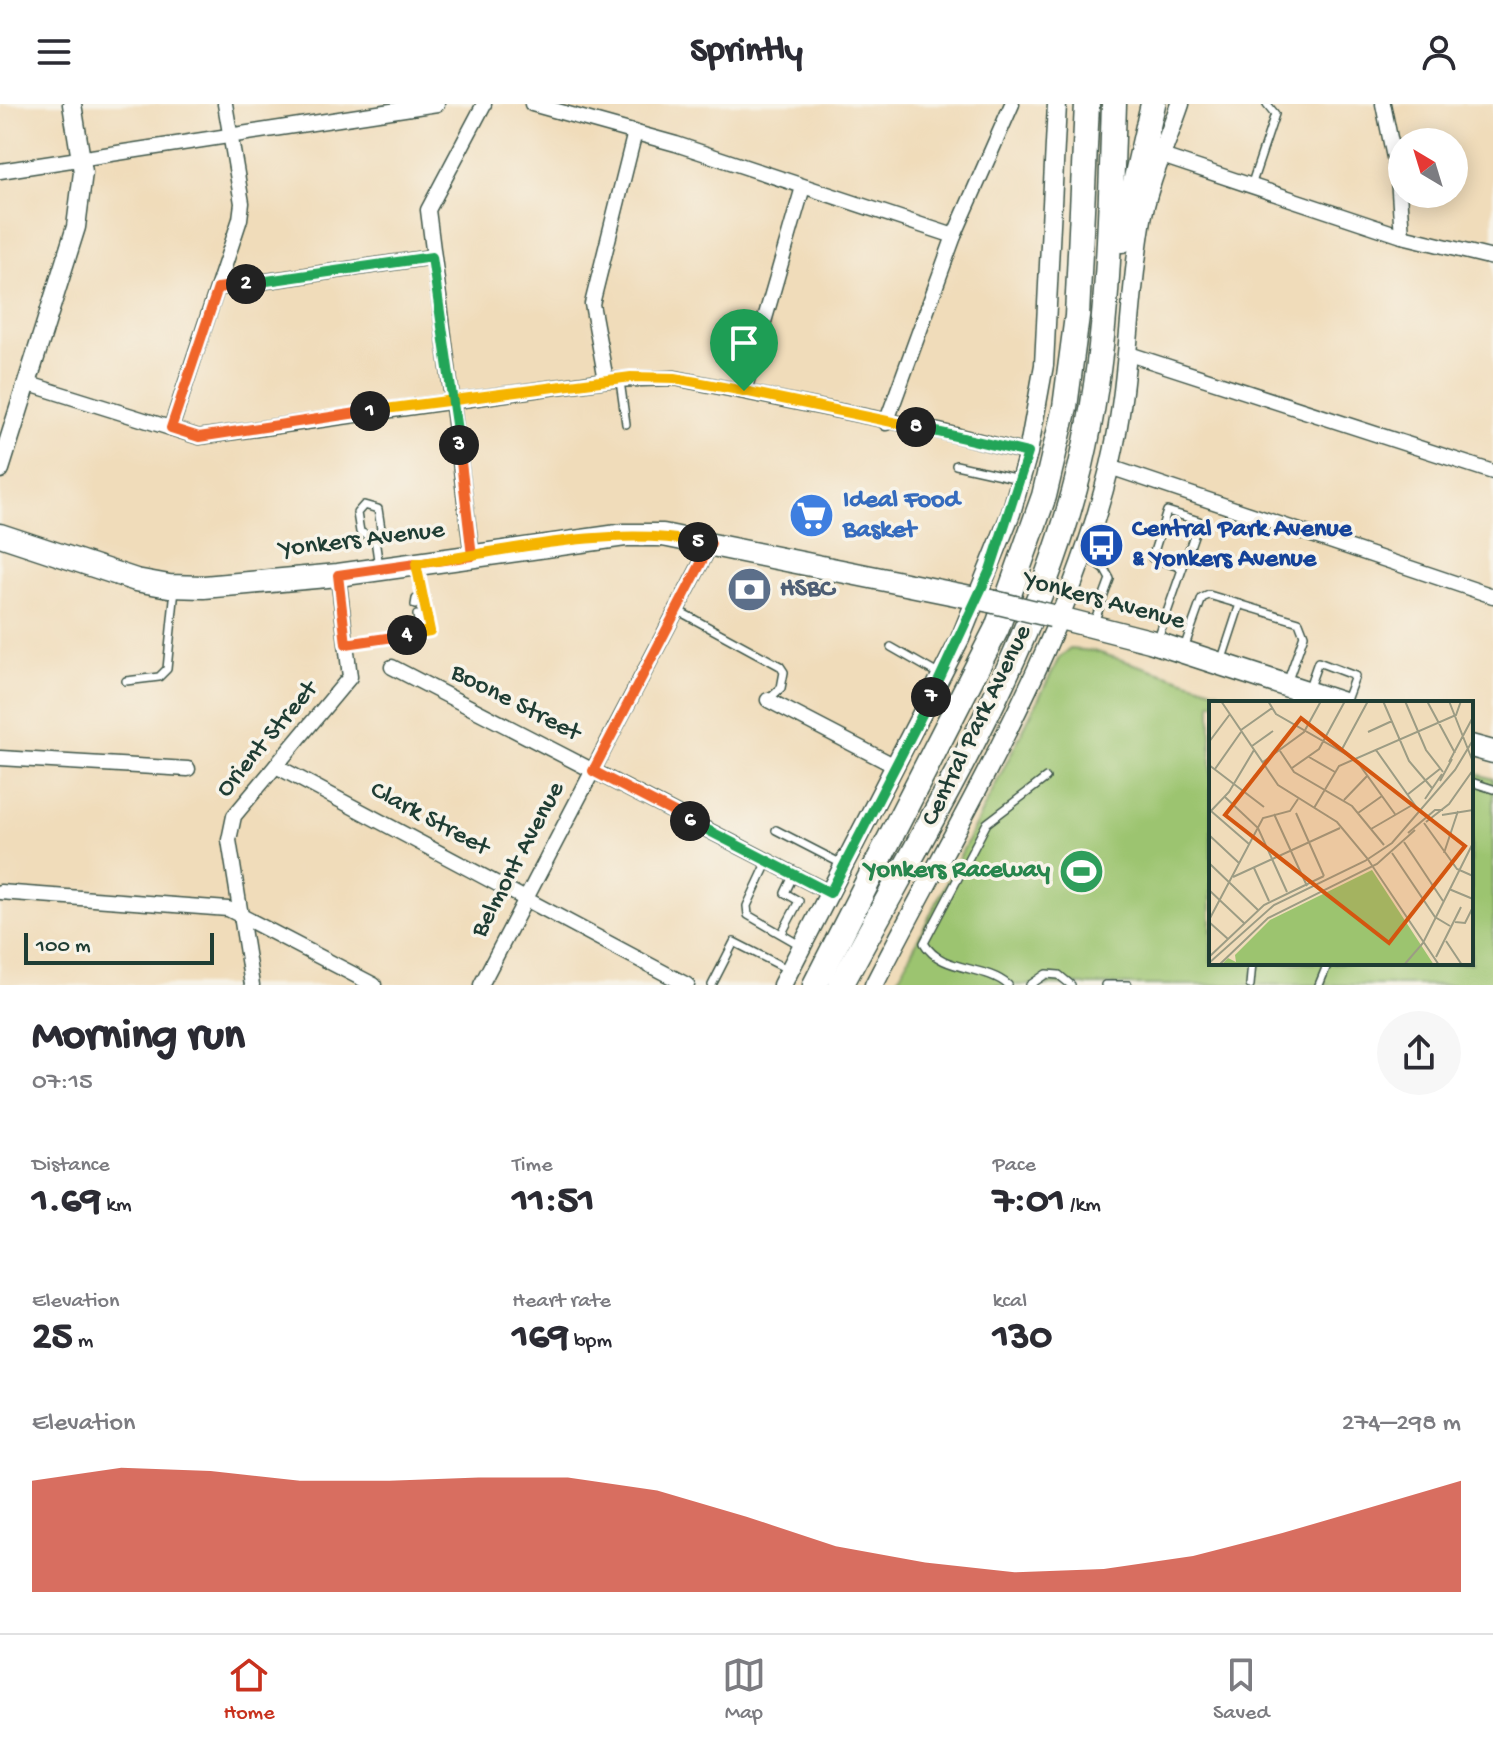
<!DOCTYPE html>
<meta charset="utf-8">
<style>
:root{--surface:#fff;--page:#f7f7f7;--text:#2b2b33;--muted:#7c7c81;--line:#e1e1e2;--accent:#c8321e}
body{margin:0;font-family:"Gochi Hand",sans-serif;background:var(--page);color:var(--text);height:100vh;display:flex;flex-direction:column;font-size:30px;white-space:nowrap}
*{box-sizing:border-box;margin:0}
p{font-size:26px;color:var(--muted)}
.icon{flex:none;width:44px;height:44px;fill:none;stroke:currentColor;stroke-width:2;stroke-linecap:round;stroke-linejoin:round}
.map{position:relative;height:881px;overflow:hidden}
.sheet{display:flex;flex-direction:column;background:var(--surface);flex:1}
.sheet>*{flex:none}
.needle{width:52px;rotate:322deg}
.fabs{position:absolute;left:1388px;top:24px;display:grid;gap:16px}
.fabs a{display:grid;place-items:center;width:80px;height:80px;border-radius:50%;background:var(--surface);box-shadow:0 4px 20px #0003;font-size:40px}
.scale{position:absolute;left:24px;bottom:20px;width:190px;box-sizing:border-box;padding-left:8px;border:4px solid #1f3d34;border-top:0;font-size:22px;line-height:28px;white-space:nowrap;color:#1f3d34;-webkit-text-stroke:6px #f7f3e8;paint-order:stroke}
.pin{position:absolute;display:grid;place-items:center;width:68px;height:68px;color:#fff;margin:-82px -34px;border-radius:50% 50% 50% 0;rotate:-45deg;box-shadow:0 0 8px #0007}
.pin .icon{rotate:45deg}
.km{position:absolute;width:40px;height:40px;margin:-20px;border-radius:50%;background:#222;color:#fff;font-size:22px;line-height:40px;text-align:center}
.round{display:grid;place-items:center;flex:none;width:84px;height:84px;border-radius:42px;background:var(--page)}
.summary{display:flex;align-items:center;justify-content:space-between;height:136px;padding:0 32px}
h1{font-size:44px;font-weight:700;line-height:60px}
.stats{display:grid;grid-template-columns:repeat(3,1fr);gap:12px;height:136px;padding:8px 32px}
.stats div{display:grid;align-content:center}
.stats b{font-size:40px;font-weight:700}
.stats small{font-size:22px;font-weight:400}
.stats p{font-size:22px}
.chart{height:224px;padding:16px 32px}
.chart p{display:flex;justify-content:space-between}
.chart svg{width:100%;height:144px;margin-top:8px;fill:var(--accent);opacity:.7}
header{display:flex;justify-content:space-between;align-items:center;height:104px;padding:0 32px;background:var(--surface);font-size:36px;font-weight:700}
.tab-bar{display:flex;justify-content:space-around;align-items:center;height:112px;border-top:2px solid var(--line);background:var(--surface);font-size:22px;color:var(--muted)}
.tab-bar a{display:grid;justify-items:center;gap:4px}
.tab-bar .selected{color:var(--accent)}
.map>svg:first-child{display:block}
.green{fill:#9cc46f;stroke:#5e8052;stroke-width:2}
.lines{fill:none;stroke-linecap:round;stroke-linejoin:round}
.lane-casing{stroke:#3e5548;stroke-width:10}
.street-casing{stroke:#3e5548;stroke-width:17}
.secondary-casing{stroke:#3e5548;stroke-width:21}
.primary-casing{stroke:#3e5548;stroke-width:25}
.highway-casing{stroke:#3e5548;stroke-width:27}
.lane{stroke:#fff;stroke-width:7}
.street{stroke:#fff;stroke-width:14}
.secondary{stroke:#fff;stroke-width:18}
.primary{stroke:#fff;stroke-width:22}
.highway{stroke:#fff;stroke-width:24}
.primary-bridge-casing{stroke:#3e5548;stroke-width:25;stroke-linecap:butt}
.primary-bridge{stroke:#fff;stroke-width:22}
.split-1-casing{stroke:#fff;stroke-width:16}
.split-2-casing{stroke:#fff;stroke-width:16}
.split-3-casing{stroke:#fff;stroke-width:16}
.split-4-casing{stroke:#fff;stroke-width:16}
.split-5-casing{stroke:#fff;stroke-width:16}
.split-6-casing{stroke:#fff;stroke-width:16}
.split-7-casing{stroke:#fff;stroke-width:16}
.split-8-casing{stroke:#fff;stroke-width:16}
.split-9-casing{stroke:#fff;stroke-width:16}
.split-1{stroke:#f5b400;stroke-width:10}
.split-2{stroke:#f0652b;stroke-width:10}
.split-3{stroke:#22a559;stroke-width:10}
.split-4{stroke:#f0652b;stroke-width:10}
.split-5{stroke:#f5b400;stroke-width:10}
.split-6{stroke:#f0652b;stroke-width:10}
.split-7{stroke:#22a559;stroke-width:10}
.split-8{stroke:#22a559;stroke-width:10}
.split-9{stroke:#f5b400;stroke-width:10}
.labels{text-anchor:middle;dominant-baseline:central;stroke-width:7;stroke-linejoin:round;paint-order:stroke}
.shop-label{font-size:26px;font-weight:bold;fill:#366cbe;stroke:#f7f3e8;text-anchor:start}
.transit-label{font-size:26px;font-weight:bold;fill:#164399;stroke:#f7f3e8;text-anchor:start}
.street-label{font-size:26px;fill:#1f3d34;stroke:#f7f3e8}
.service-label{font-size:26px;font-weight:bold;fill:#4e5e75;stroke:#f7f3e8;text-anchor:start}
.leisure-label{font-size:26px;font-weight:bold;fill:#27864d;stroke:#f7f3e8;text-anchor:end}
.inset-road{fill:none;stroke:#9c9c84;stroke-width:2}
.view{fill:#d45610;fill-opacity:0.15;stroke:#d45610;stroke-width:4}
.inset-edge{fill:none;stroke:#1f3d34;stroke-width:4}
</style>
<header><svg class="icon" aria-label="menu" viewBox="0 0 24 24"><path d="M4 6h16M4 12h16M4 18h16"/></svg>Sprintly<svg class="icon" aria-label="person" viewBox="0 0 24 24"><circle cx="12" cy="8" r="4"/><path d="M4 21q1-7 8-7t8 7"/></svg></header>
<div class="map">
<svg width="1493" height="881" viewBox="0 0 1493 881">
<rect width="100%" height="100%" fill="#f7f3e8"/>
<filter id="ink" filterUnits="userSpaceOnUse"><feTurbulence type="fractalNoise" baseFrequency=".0125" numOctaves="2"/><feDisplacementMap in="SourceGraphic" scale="16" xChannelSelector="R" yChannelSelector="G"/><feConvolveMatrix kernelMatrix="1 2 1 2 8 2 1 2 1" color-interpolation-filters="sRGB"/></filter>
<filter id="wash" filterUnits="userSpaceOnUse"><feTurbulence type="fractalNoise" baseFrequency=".006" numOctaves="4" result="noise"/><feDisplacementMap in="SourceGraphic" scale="32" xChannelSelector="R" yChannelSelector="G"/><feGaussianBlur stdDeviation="1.8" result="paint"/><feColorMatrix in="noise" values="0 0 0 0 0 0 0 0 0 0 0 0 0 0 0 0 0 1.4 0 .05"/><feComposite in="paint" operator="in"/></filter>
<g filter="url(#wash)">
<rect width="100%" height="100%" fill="#f0dcba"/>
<polygon class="green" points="1070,545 1094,547 1256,599 1211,599 1211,859 1471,859 1471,668 1493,675 1493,881 895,881 1059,554"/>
</g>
<g filter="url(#ink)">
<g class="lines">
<defs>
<g id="lane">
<polyline points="1251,82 1275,10 1267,0"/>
<polyline points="620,277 626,320"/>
<polyline points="956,361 1019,375"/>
<polyline points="375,435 360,428 357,409 364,401 378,405 381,425 375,435 379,463"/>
<polyline points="1085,451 1105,466 1110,475 1093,521"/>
<polyline points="415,501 416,495 424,493"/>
<polyline points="677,506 780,562 784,568 781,584 768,596"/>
<polyline points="417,511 420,529"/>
<polyline points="1157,537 1199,417 1167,407 1152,454 1182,464"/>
<polyline points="347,540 430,527 417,462"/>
<polyline points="891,543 940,571"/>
<polyline points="1184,544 1202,494 1209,491 1299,518 1304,531 1287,579"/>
<polyline points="1221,558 1240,500"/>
<polyline points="126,577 159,573 167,565 175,485"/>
<polyline points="1308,586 1318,558 1355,572 1345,599"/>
<polyline points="1471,678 1493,685"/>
<polyline points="776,726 842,760"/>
<polyline points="768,757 747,802 748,811 800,841"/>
<polyline points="782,829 799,797 785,789 794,770"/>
<polyline points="712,881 734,838 789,866"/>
<path d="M1008,881c-24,-21 -67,-12 -84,-42l63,-120 59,-45"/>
<polyline points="1030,881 1046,870 1059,871 1071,881"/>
<polyline points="1105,881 1128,881"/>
<polyline points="1250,881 1252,859"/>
<polyline points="1319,881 1328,859"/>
</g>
<g id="street">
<polyline points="532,0 676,40 954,132"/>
<polyline points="1383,0 1398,73 1402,132"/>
<polyline points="1162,52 1402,132 1493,154"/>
<polyline points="0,67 437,0"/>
<polyline points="218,184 432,153"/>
<polyline points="1129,250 1493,368"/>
<polyline points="606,276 592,200 635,28"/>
<polyline points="26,279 199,333 606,276 675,274 939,327 1028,349"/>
<polyline points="744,287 803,83"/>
<polyline points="886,319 954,132 1012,0"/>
<polyline points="171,324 240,115 242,99 225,0"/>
<polyline points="1110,363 1493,492"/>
<polyline points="472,452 428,106 484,0"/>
<polyline points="392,563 830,789"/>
<polyline points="768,596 895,662"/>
<polyline points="0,654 188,665"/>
<polyline points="276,662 687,881"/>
<polyline points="0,788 228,805 374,881"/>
<polyline points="252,881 229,736 234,712 350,573 338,471"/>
<polyline points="481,881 711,440"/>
</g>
<g id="secondary">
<polyline points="0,365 76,123 83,68 72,0"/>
<polyline points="782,881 960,535 1011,409 1028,349 1044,261 1057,0"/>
<path d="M874,881c84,-165 192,-338 236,-519 19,-79 18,-161 31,-241 6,-40 26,-82 39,-121"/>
</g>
<g id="primary">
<polyline points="0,431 136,476 169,482 204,483 338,471 625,431 663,431 990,497"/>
<polyline points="1052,512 1150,537 1340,599"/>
<polyline points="1471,642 1493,648"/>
</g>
<g id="highway">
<polyline points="1122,136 1153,0"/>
<polyline points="815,881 997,524 1044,392 1065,303 1077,212 1087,0"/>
<path d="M841,881c89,-167 196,-334 240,-520 28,-119 29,-240 33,-361"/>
</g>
</defs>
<use href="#lane" class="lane-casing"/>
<use href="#street" class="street-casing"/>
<use href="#secondary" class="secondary-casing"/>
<use href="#primary" class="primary-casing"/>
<use href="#highway" class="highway-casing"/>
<use href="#lane" class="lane"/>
<use href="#street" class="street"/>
<use href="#secondary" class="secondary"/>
<use href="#primary" class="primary"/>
<use href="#highway" class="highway"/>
<defs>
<polyline id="primary-bridge" points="990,497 1052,512"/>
</defs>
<use href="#primary-bridge" class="primary-bridge-casing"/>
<use href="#primary-bridge" class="primary-bridge"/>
</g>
</g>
<g class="lines" filter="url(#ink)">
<defs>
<polyline id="split-1" points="370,307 631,273 675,274 744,287"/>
<polyline id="split-2" points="246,180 218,184 171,324 199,333 370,307"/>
<polyline id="split-3" points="246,180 432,153 459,341"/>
<polyline id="split-4" points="407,531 346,540 338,471 472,452 459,341"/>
<path id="split-5" d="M407,531l23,-4 -14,-67c90,-13 193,-39 282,-22"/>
<polyline id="split-6" points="690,717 593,667 711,440 698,438"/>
<polyline id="split-7" points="690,717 830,789 931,593"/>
<polyline id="split-8" points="916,323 1028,349 990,466 931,593"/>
<polyline id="split-9" points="744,287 916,323"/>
</defs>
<use href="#split-1" class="split-1-casing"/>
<use href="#split-2" class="split-2-casing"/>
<use href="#split-3" class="split-3-casing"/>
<use href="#split-4" class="split-4-casing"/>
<use href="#split-5" class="split-5-casing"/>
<use href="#split-6" class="split-6-casing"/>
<use href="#split-7" class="split-7-casing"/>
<use href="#split-8" class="split-8-casing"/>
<use href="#split-9" class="split-9-casing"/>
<use href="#split-1" class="split-1"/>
<use href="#split-2" class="split-2"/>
<use href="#split-3" class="split-3"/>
<use href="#split-4" class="split-4"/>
<use href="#split-5" class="split-5"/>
<use href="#split-6" class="split-6"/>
<use href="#split-7" class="split-7"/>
<use href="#split-8" class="split-8"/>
<use href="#split-9" class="split-9"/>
</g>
<defs>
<symbol id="supermarket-disc" viewBox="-11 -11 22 22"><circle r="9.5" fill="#3f7fe0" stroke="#f7f3e8"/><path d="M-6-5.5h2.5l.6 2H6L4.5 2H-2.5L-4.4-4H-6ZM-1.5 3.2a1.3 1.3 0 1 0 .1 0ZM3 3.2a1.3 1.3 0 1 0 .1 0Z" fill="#fff"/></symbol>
<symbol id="bus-disc" viewBox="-11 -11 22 22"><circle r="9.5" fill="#1a4fb4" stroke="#f7f3e8"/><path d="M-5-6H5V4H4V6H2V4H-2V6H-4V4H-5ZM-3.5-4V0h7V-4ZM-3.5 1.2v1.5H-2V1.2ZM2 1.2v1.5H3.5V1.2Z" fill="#fff"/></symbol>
<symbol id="bank-disc" viewBox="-11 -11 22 22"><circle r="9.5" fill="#5c6f8a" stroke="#f7f3e8"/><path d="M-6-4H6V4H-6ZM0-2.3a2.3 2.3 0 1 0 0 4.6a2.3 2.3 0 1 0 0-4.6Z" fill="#fff"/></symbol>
<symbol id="stadium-disc" viewBox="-11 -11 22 22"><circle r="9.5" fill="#2e9e5b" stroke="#f7f3e8"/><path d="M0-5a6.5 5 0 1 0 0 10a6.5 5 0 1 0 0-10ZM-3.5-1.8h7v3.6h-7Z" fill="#fff"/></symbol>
</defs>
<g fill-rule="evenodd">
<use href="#supermarket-disc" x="786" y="386" width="51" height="51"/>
<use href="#bus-disc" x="1076" y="416" width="51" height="51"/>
<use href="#bank-disc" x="724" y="460" width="51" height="51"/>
<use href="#stadium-disc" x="1056" y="742" width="51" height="51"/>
</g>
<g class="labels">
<g class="shop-label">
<text x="843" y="397">Ideal Food<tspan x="843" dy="30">Basket</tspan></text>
</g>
<g class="transit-label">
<text x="1132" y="426">Central Park Avenue<tspan x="1132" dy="30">&amp; Yonkers Avenue</tspan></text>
</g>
<g class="street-label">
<text transform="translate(362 437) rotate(-7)">Yonkers Avenue</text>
<text transform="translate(1104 498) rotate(15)">Yonkers Avenue</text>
<text transform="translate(515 600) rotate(27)">Boone Street</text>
<text transform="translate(978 622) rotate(-64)">Central Park Avenue</text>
<text transform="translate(268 636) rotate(-50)">Orient Street</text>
<text transform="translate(429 716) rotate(28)">Clark Street</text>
<text transform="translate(519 756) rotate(-62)">Belmont Avenue</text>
</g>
<g class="service-label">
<text x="780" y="486">HSBC</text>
</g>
<g class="leisure-label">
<text x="1050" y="767">Yonkers Raceway</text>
</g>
</g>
<g transform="translate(1209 597)">
<rect width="264" height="264" fill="#f0dcba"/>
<path d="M163,169l62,95h-213l7,-7 8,4 -1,-7 35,-35z" fill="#9cc46f"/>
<path class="inset-road" d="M12,0l57,84 59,37 30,36 72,107M59,0l8,13 80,46 39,54M174,0l26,60 23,27M196,0l21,49 17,22M218,0l28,52M240,0l24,61M32,29l31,-22M159,31l24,-11M0,41l21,-28M43,45l21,-15M167,49l41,58M71,50l14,21 58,34 32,39M132,50l27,-50M100,56l26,15M54,61l41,-30 17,-31M240,61l24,-45M0,64l55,42M83,67l27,-19 26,-48M6,68l26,-37M231,80l12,-22M198,94l34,-27M16,96l33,31 29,64M216,98l17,-25M135,99l24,-25M105,107l25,-42 117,-51 5,-14M2,110l38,33M0,112l20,-21 25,-42M87,112l28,63M149,112l24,-17M65,113l33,72M233,114l31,-5M217,121l23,-18 24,-34M215,122l33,46 16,7M162,128l43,-25M199,132l27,-23h8M0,134l30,28M195,141l39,59M183,152l43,64 15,9M235,152l14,-42M0,162l49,47M45,167l15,33M24,176l107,-49M240,188l24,10M0,189l35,33M0,219l54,-102 27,-7 8,-12M0,221l19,17M246,221l10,1 7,-14M237,240l16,24M0,256l55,-52 60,-29M227,256l25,-50M0,262l65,-58 91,-44 27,-18 63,-73 18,-30M10,264l49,-47 109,-54 38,-34M195,264l19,-22 50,-100"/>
<path class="view" d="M92,17l164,128 -76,97 -164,-128z"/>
<rect width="264" height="264" class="inset-edge"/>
</g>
</svg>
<div class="fabs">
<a><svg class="needle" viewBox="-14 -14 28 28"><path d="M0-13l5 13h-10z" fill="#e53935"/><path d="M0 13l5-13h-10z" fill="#7c7c81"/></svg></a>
</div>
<div class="scale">100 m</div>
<div class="pin" style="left:744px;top:287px;background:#1e9e55"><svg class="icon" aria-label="arrive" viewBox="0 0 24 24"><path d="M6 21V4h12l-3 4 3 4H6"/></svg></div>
<b class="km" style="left:370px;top:307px">1</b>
<b class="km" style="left:246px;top:180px">2</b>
<b class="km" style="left:459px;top:341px">3</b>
<b class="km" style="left:407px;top:531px">4</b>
<b class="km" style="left:698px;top:438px">5</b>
<b class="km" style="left:690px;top:717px">6</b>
<b class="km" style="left:931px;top:593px">7</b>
<b class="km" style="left:916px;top:323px">8</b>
</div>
<section class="sheet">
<div class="summary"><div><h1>Morning run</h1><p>07:15</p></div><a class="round"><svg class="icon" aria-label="share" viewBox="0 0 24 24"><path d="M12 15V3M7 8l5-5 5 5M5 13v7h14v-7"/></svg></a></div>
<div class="stats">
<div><p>Distance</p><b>1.69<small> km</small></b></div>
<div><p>Time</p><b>11:51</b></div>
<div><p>Pace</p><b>7:01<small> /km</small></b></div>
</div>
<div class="stats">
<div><p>Elevation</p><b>25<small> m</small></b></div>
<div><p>Heart rate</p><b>169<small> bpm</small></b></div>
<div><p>kcal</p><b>130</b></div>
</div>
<div class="chart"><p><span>Elevation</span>274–298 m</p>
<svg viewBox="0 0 160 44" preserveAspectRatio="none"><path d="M0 44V10L10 6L20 7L30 10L40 10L50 9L60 9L70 13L80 21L90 30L100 35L110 38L120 37L130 33L140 26L150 18L160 10V44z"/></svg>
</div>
</section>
<nav class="tab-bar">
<a class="selected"><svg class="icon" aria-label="home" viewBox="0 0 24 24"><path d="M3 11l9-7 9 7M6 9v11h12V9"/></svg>Home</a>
<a><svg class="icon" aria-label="map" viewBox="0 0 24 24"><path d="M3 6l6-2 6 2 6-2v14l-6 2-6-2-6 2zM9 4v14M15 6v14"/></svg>Map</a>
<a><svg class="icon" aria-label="saved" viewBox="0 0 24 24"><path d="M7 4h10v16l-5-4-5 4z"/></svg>Saved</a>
</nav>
